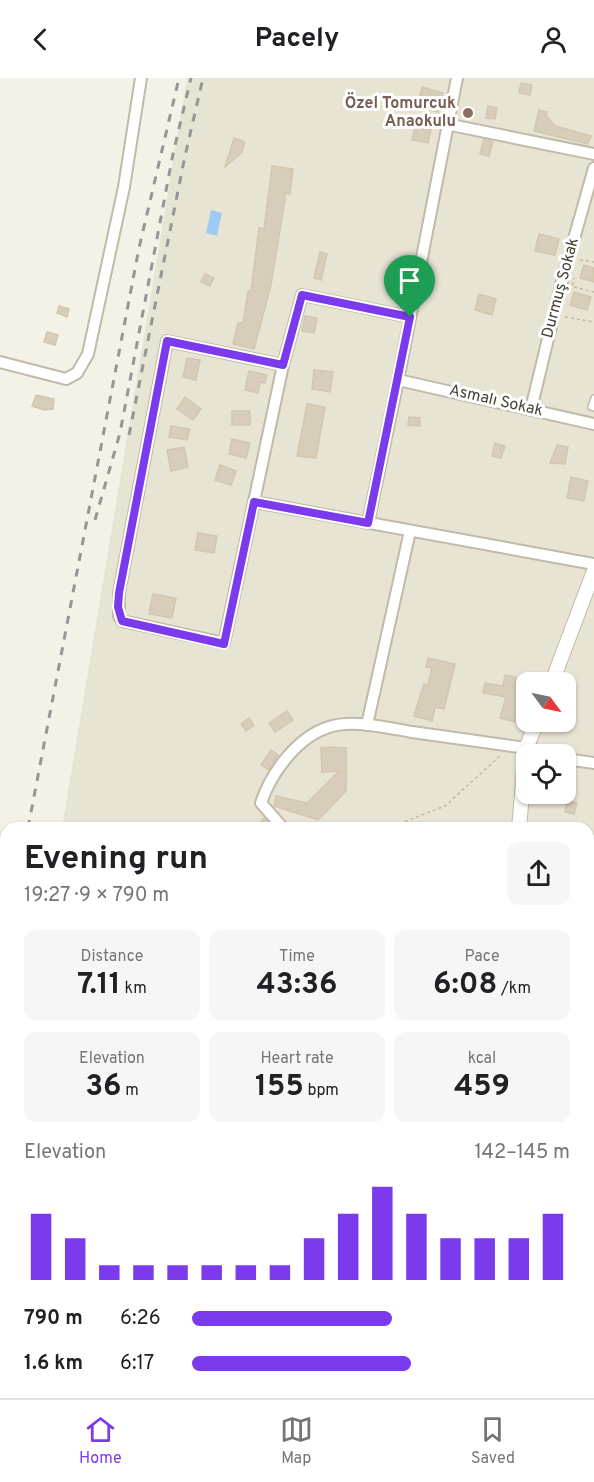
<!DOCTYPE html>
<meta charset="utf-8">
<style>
:root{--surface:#fff;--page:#f6f6f6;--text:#202124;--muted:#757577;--line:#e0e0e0;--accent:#7c3aed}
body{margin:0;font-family:Overpass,sans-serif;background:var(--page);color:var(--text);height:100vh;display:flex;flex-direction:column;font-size:22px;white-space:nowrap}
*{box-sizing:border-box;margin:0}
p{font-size:20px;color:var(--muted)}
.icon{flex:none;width:33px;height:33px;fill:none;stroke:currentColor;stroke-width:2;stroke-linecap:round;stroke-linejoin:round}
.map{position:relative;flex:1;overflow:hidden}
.sheet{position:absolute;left:0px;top:744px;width:594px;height:576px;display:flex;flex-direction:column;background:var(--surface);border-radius:18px 18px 0 0;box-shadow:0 2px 4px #0004}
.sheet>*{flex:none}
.needle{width:39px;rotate:123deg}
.controls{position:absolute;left:516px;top:594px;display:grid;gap:12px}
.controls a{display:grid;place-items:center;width:60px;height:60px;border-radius:12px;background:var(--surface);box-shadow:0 2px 4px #0004;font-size:30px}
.pin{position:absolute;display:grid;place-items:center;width:51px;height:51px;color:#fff;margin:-62px -26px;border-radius:50% 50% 50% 0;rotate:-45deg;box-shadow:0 0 6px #0007}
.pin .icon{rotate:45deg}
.round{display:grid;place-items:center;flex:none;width:63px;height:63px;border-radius:12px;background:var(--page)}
.head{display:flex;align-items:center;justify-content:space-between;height:102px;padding:0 24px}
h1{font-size:33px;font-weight:700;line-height:45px}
.stats{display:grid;grid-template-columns:repeat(3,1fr);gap:9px;height:102px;padding:6px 24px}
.stats div{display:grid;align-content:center;border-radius:12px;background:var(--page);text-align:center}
.stats b{font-size:30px;font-weight:700}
.stats small{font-size:16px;font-weight:400}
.stats p{font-size:16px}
.chart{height:168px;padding:12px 24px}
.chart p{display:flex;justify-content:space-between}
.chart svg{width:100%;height:108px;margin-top:6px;stroke:var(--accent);stroke-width:6}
ul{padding:0 24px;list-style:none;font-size:20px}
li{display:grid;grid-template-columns:96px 72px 1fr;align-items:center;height:45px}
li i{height:15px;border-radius:8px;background:var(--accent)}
header{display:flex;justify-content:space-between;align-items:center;height:78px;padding:0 24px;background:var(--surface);font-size:27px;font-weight:700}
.menu{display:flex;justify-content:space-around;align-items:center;height:84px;border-top:2px solid var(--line);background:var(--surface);font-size:16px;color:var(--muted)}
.menu a{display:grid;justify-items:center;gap:3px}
.menu .selected{color:var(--accent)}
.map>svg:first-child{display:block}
.residential{fill:#e8e4d4;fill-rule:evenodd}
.education{fill:#eee8cf}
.green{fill:#c9ebac}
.water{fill:#9fc9f5}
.building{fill:#d6cebb;stroke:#d2c7ae;stroke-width:1.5}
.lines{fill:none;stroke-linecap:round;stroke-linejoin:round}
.service-casing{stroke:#c0baa8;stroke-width:8}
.minor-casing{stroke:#c0baa8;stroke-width:14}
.tertiary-casing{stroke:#c0baa8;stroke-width:16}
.path{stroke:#c3b898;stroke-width:1.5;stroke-dasharray:3 3;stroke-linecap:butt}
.service{stroke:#fff;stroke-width:5}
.minor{stroke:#fff;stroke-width:10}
.tertiary{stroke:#fff;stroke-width:14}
.rail{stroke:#969696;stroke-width:3;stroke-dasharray:8 8;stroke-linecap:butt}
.route-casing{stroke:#fff;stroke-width:12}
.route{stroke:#7c3aed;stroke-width:8}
.education-dot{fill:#8d6e63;stroke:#fff;stroke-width:2}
.labels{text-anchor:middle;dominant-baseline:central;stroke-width:6;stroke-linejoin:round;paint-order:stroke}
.education-label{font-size:16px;font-weight:bold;fill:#785e54;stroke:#fff;text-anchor:end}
.street-label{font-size:16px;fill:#474235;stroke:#fff}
</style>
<header><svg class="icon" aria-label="back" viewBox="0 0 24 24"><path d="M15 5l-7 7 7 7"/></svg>Pacely<svg class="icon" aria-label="person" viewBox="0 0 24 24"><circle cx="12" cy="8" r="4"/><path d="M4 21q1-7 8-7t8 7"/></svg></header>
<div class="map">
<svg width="594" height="1320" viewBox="0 0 594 1320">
<rect width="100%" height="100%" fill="#f4f1e6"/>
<path class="residential" d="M187,0h407v1320h-455l-1,-6h450v-564h-526zM526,604h40v40h-40zM526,676h40v40h-40z"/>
<polygon class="education" points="588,1092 594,1098 594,1320 572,1320 573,1314 588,1314"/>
<polygon class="green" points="588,1152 594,1153 594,1195 588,1194"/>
<polygon class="water" points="211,132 222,135 217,158 206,155"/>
<g class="building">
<polygon points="521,5 532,7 530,17 519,15"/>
<polygon points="422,9 443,15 438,34 417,29"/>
<polygon points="488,28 497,30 495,41 486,40"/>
<polygon points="539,32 547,34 546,38 555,48 591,58 588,66 534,53"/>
<polygon points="416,44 432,47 428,65 412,62"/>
<polygon points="234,60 245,64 242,74 225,89"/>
<polygon points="484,61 493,64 489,78 480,76"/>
<polygon points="272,88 293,91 290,116 286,115 271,207 254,271 233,266 238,245 243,245 248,213 251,213 259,150 264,151"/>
<polygon points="539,156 559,161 555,177 535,173"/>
<polygon points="320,174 327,176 321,202 314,200"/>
<polygon points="584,187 594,190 594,204 580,200"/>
<polygon points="205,196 214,200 210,208 201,204"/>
<polygon points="574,214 591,219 587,232 570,227"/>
<polygon points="479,216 496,221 492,237 475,232"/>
<polygon points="59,228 69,231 67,239 57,235"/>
<polygon points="305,238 317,240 314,255 302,253"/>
<polygon points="47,254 58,257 55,267 44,264"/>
<polygon points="187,280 200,282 196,302 183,299"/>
<polygon points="314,292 333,294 330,314 312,311"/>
<polygon points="249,293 267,297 265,305 260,304 258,315 245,312"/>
<polygon points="36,317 54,321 53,331 44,332 32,328"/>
<polygon points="185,319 201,331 193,342 177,331"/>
<polygon points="307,326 325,329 316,380 297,378"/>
<rect x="232" y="333" width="18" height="14"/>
<polygon points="409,339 420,340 420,348 408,347"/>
<polygon points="171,348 190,351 187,362 169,359"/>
<polygon points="232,361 250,365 246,380 229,376"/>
<polygon points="495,365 505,368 501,380 492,378"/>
<polygon points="557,367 568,369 565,386 550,385"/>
<polygon points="184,369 188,389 171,393 167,372"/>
<polygon points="220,387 236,393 231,407 215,402"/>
<polygon points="571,399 588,403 584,423 567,420"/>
<polygon points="198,455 217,458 214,475 195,472"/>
<polygon points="153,516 176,520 172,540 149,536"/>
<polygon points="428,580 455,586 444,631 435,629 432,643 414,638 424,606 428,607 432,590 426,589"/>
<polygon points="505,597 516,599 515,605 526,610 526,622 522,619 515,644 500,640 506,619 483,615 485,605 503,608"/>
<polygon points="287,633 293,642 275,654 269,645"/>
<polygon points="249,640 254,647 246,653 241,646"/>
<polygon points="333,669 346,670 346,713 318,742 274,728 276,718 307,725 339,693 322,694 321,670"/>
<polygon points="271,672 278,677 269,692 261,687"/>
<polygon points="567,723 577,725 574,736 565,734"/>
<polygon points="264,740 270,747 268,750 257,750"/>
</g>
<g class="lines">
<defs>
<g id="service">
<polyline points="594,320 591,329 594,330"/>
<polyline points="588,1236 594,1236"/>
</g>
<g id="minor">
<polyline points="446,46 594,76"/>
<polyline points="0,284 66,301 77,295 88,276 124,109 141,0"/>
<polyline points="283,287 224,565 122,543 119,538 119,515 167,263 283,287 302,217 410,239"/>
<polyline points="398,302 594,346"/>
<polyline points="531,331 561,207 594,90"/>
<polyline points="254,424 594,486"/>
<polyline points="368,445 398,302 457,0"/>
<polyline points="367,647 410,453"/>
<polyline points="566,681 594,685"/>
<path d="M283,750l-22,-25c10,-30 36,-66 68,-76 25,-8 58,1 83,5 38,5 76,11 114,16l24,6"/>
<polyline points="0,1208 6,1207"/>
<polyline points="405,1314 408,1320"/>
<polyline points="558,1320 558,1314"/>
</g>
<g id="tertiary">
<polyline points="552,604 594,493"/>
<polyline points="519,750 526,670 537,644"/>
<polyline points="93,1314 95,1320"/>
</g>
</defs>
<use href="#service" class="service-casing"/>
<use href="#minor" class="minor-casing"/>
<use href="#tertiary" class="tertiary-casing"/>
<g class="path">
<polyline points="580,182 594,184"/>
<polyline points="574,209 594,214"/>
<polyline points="571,213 574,200"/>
<polyline points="565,239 594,244"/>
<polyline points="388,750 445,728 501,677"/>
</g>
<use href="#service" class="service"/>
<use href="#minor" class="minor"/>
<use href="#tertiary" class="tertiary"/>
<g class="rail">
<polyline points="129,357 185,78 203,0"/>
<polyline points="95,442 120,355 173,76 191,0"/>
<polyline points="28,750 139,170 179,0"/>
<polyline points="0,882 6,854"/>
</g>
</g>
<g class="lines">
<defs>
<polygon id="route" points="302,217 410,239 368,445 254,424 224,566 122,543 118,529 119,515 167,263 283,287"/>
</defs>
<use href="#route" class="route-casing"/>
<use href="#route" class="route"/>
</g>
<circle class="education-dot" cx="468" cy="35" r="6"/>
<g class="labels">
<g class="education-label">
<text x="456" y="26">Özel Tomurcuk<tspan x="456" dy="18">Anaokulu</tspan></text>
</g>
<g class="street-label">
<text transform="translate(561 210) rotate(-75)">Durmuş Sokak</text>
<text transform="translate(496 323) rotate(13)">Asmalı Sokak</text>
</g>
</g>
</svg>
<div class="controls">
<a><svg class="needle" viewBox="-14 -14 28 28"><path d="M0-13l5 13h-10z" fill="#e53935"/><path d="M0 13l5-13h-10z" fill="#757577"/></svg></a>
<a><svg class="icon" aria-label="locate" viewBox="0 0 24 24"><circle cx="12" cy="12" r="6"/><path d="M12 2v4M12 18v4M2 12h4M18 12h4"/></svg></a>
</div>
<div class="pin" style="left:410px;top:239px;background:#1e9e55"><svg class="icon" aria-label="arrive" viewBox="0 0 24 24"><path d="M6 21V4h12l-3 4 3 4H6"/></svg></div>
<section class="sheet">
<div class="head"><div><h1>Evening run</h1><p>19:27 · 9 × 790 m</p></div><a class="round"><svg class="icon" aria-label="share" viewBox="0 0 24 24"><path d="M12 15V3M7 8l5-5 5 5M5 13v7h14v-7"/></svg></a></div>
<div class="stats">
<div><p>Distance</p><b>7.11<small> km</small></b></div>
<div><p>Time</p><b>43:36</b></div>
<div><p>Pace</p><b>6:08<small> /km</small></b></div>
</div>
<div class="stats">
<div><p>Elevation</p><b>36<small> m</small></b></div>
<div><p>Heart rate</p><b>155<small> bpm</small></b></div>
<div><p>kcal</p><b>459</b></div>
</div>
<div class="chart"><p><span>Elevation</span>142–145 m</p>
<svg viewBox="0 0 160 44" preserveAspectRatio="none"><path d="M5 44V17M15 44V27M25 44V38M35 44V38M45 44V38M55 44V38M65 44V38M75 44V38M85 44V27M95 44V17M105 44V6M115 44V17M125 44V27M135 44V27M145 44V27M155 44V17"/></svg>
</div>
<ul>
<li><b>790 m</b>6:26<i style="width:53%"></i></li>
<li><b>1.6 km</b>6:17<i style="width:58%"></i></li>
</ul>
</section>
</div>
<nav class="menu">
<a class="selected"><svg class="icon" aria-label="home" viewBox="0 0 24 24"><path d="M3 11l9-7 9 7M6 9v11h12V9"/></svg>Home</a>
<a><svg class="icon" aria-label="map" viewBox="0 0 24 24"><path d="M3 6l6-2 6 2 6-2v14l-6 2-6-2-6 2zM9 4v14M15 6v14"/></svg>Map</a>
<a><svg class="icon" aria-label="saved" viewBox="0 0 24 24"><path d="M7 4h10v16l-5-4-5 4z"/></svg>Saved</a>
</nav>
